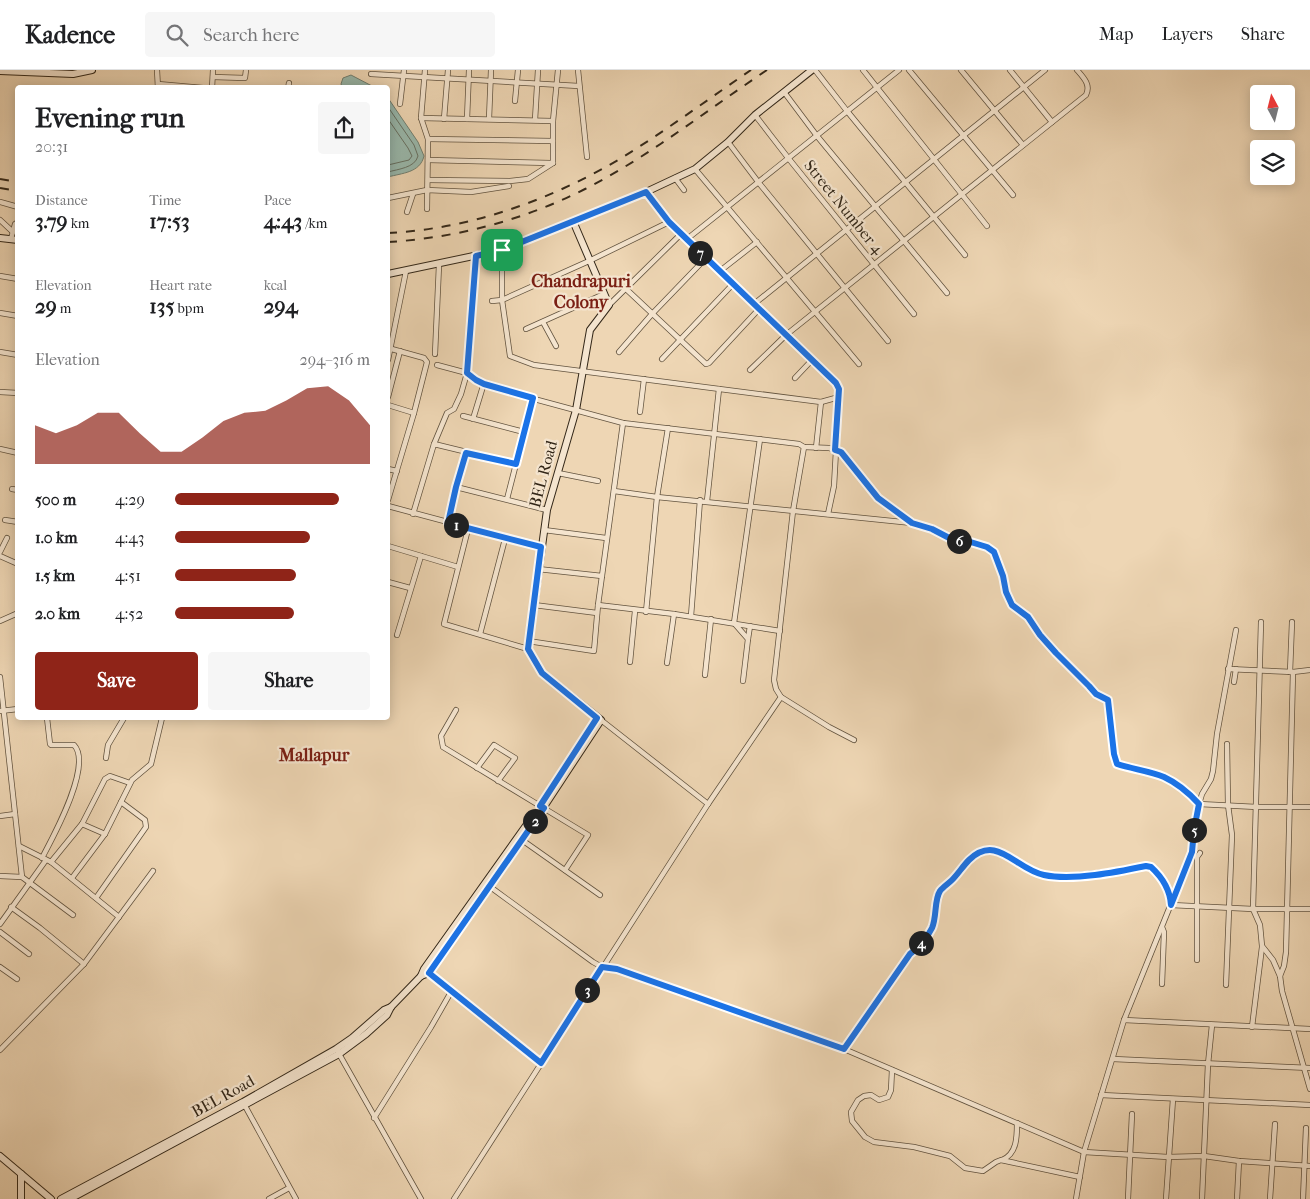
<!DOCTYPE html>
<meta charset="utf-8">
<style>
:root{--surface:#fff;--page:#f6f6f6;--text:#202124;--muted:#757577;--line:#e0e0e0;--accent:#8f2418}
body{margin:0;font-family:"IM FELL French Canon",serif;background:var(--page);color:var(--text);height:100vh;display:flex;flex-direction:column;font-size:19px;white-space:nowrap}
*{box-sizing:border-box;margin:0}
p{font-size:16px;color:var(--muted)}
.icon{flex:none;width:28px;height:28px;fill:none;stroke:currentColor;stroke-width:2;stroke-linecap:round;stroke-linejoin:round}
.map{position:relative;flex:1;overflow:hidden}
.details{position:absolute;left:15px;top:15px;width:375px;height:635px;display:flex;flex-direction:column;background:var(--surface);border-radius:5px;box-shadow:0 2px 12px #0003}
.details>*{flex:none}
.needle{width:32px;rotate:353deg}
.buttons{position:absolute;left:1250px;top:15px;display:grid;gap:10px}
.buttons a{display:grid;place-items:center;width:45px;height:45px;border-radius:5px;background:var(--surface);box-shadow:0 2px 12px #0003;font-size:25px}
.pin{position:absolute;display:grid;place-items:center;width:42px;height:42px;color:#fff;margin:-21px;border-radius:10px;box-shadow:0 2px 8px #0006}
.km{position:absolute;width:25px;height:25px;margin:-12px;border-radius:50%;background:#222;color:#fff;font-size:14px;line-height:25px;text-align:center}
.round{display:grid;place-items:center;flex:none;width:52px;height:52px;border-radius:5px;background:var(--page)}
.headline{display:flex;align-items:center;justify-content:space-between;height:85px;padding:0 20px}
h1{font-size:28px;font-weight:700;line-height:38px}
.metrics{display:grid;grid-template-columns:repeat(3,1fr);gap:8px;height:85px;padding:5px 20px}
.metrics div{display:grid;align-content:center}
.metrics b{font-size:21px;font-weight:700}
.metrics small{font-size:14px;font-weight:400}
.metrics p{font-size:14px}
.chart{height:140px;padding:10px 20px}
.chart p{display:flex;justify-content:space-between}
.chart svg{width:100%;height:90px;margin-top:5px;fill:var(--accent);opacity:.7}
.primary-button{display:flex;gap:10px;margin-top:auto;padding:10px 20px}
.primary-button a{flex:1;height:58px;border-radius:5px;background:var(--accent);color:#fff;font-size:20px;font-weight:700;line-height:58px;text-align:center}
.primary-button a+a{background:var(--page);color:var(--text)}
ul{padding:0 20px;list-style:none;font-size:16px}
li{display:grid;grid-template-columns:80px 60px 1fr;align-items:center;height:38px}
li i{height:12px;border-radius:6px;background:var(--accent)}
header{display:flex;align-items:center;gap:30px;box-sizing:border-box;height:70px;padding:0 25px;background:var(--surface);border-bottom:1px solid var(--line)}
header strong{font-size:24px}
nav{display:flex;gap:28px;margin-inline-start:auto;font-size:18px}
.search{width:350px;height:45px;background:var(--page);display:flex;align-items:center;gap:12px;box-sizing:border-box;padding:0 18px;border-radius:5px;color:var(--muted);font-size:19px}
.map>svg:first-child{display:block}
.water{fill:#99b9ad;stroke:#707f71}
.lines{fill:none;stroke-linecap:round;stroke-linejoin:round}
.shore{stroke:#667062;stroke-width:1}
.street-casing{stroke:#62533f;stroke-width:6}
.secondary-casing{stroke:#332718;stroke-width:8}
.street{stroke:#f4e4ce;stroke-width:4.5}
.secondary{stroke:#f4e4ce;stroke-width:6}
.rail{stroke:#332718;stroke-width:2;stroke-dasharray:9 9;stroke-linecap:butt}
.route-casing{stroke:#fff;stroke-width:10}
.route{stroke:#1a73e8;stroke-width:6}
.labels{text-anchor:middle;dominant-baseline:central;stroke-width:4.5;stroke-linejoin:round;paint-order:stroke}
.street-label{font-size:16px;fill:#332718;stroke:#f4e4ce}
.neighbourhood-label{font-size:18px;font-weight:bold;fill:#7a1f14;stroke:#f4e4ce}
</style>
<header>
<strong>Kadence</strong>
<div class="search"><svg class="icon" aria-label="search" viewBox="0 0 24 24"><circle cx="10" cy="10" r="6"/><path d="M15 15l6 6"/></svg>Search here</div>
<nav><a>Map</a><a>Layers</a><a>Share</a></nav>
</header>
<div class="map">
<svg width="1310" height="1129" viewBox="0 0 1310 1129">
<rect width="100%" height="100%" fill="#eed6b4"/>
<filter id="stains"><feTurbulence type="fractalNoise" baseFrequency=".004" numOctaves="4"/><feColorMatrix values="0 0 0 0 .2 0 0 0 0 .09 0 0 0 0 .02 0 0 0 .5 -.17"/></filter>
<radialGradient id="worn" r=".72"><stop offset=".6" stop-color="#630" stop-opacity="0"/><stop offset="1" stop-color="#630" stop-opacity=".3"/></radialGradient>
<g class="water">
<polygon points="351,5 372,16 375,17 342,17 341,14 343,8"/>
<path d="M388,28l30,44 6,14c-4,17 -22,17 -36,21z"/>
</g>
<g class="lines">
<g class="shore">
<path d="M388,37l26,38 4,11c-3,12 -20,13 -30,16"/>
<polyline points="388,49 408,78 412,86 409,90 388,95"/>
</g>
<defs>
<g id="street">
<polyline points="157,0 158,18"/>
<polyline points="425,0 421,48 428,69 427,139"/>
<polyline points="578,0 587,87"/>
<polyline points="815,0 847,41 965,185"/>
<polyline points="863,0 987,156"/>
<polyline points="909,0 1013,125"/>
<polyline points="961,0 1023,75"/>
<polyline points="1010,0 1052,52"/>
<polyline points="371,4 579,16"/>
<polyline points="213,7 245,8 246,0"/>
<polyline points="158,14 203,18"/>
<polyline points="212,18 213,0"/>
<polyline points="288,18 289,13"/>
<polyline points="784,22 817,66 947,223"/>
<polyline points="515,31 518,0"/>
<polyline points="400,34 404,0"/>
<polyline points="755,45 789,89 914,244"/>
<polyline points="421,48 553,51"/>
<polyline points="444,49 448,0"/>
<polyline points="467,49 469,0"/>
<polyline points="489,49 491,0"/>
<polyline points="535,50 538,0"/>
<polyline points="428,69 553,71"/>
<polyline points="728,72 759,113 888,271"/>
<polyline points="428,90 551,93"/>
<polyline points="553,93 553,51 558,0"/>
<polyline points="695,99 859,294"/>
<polyline points="675,108 684,120"/>
<polyline points="428,110 510,111 528,109 553,93"/>
<polyline points="646,122 669,152 836,313 839,319 839,327 821,332"/>
<polyline points="388,128 427,120 471,122 509,116"/>
<polyline points="0,132 18,137"/>
<polyline points="407,142 413,124"/>
<polyline points="0,150 13,162"/>
<polyline points="11,169 15,154 18,152"/>
<polyline points="687,169 899,0"/>
<polyline points="502,180 502,230 510,286 534,295 821,332 816,378"/>
<polyline points="720,201 757,172"/>
<polyline points="0,206 18,209"/>
<polyline points="625,218 706,294 709,293 759,239"/>
<polyline points="492,231 502,230 589,191 669,152"/>
<polyline points="754,234 1045,0"/>
<polyline points="609,235 681,164"/>
<polyline points="0,243 18,246"/>
<polyline points="543,252 556,276"/>
<polyline points="526,259 604,224"/>
<polyline points="388,278 424,288 427,292 414,343 388,430"/>
<polyline points="0,282 18,285"/>
<polyline points="619,282 652,244 706,188"/>
<polyline points="435,284 439,195"/>
<polyline points="662,289 733,214"/>
<polyline points="388,290 406,201"/>
<polyline points="437,295 467,303 476,310 508,322 623,353 799,374 804,377 829,378 841,382 878,428 911,452"/>
<path d="M750,300l36,-35 300,-240c5,-10 -2,-17 -9,-25"/>
<polyline points="795,308 812,290"/>
<polyline points="0,322 18,323"/>
<polyline points="388,327 400,281"/>
<polyline points="388,335 414,343"/>
<polyline points="640,342 644,309"/>
<polyline points="463,346 524,362"/>
<polyline points="473,349 484,313"/>
<polyline points="434,374 447,343 454,339 461,324 467,303 476,186"/>
<polyline points="0,379 18,383"/>
<polyline points="388,399 397,401"/>
<polyline points="558,403 598,411"/>
<polyline points="456,417 547,440"/>
<polyline points="12,419 18,420"/>
<polyline points="614,421 657,427 912,453 932,459 955,471 965,470 987,477 994,482 1003,506 1005,523 1012,535 1028,547 1040,565 1055,583 1097,624 1108,630 1114,684 1117,694 1131,699 1162,706 1180,717 1199,734 1257,737 1310,737"/>
<polyline points="507,429 533,328"/>
<polyline points="707,431 719,319"/>
<polyline points="388,436 541,477"/>
<polyline points="413,444 434,374 516,394"/>
<polyline points="828,444 834,416 839,327"/>
<polyline points="5,450 18,452"/>
<polyline points="448,453 456,417 466,383"/>
<polyline points="468,459 444,554 528,579"/>
<polyline points="544,460 606,468"/>
<polyline points="388,476 458,497"/>
<polyline points="0,482 7,468"/>
<polyline points="0,486 18,494"/>
<polyline points="538,499 602,506"/>
<polyline points="388,512 410,518"/>
<polyline points="534,535 597,543"/>
<polyline points="598,535 674,544 780,561"/>
<polyline points="646,542 657,427 668,358"/>
<polyline points="691,546 700,430"/>
<polyline points="0,551 18,543"/>
<polyline points="1261,552 1253,839 1260,855 1262,876 1273,890 1280,906 1282,921 1310,1019"/>
<polyline points="480,564 505,469"/>
<polyline points="397,565 421,486"/>
<polyline points="748,569 750,556"/>
<polyline points="528,571 594,581 598,535 623,353"/>
<polyline points="630,592 635,541"/>
<polyline points="667,593 674,544"/>
<polyline points="1228,599 1293,602 1310,600"/>
<polyline points="1290,602 1292,552"/>
<polyline points="705,605 711,549"/>
<polyline points="0,607 22,807"/>
<polyline points="743,611 748,569 734,553 760,369"/>
<polyline points="1234,612 1236,599"/>
<polyline points="781,627 829,657 854,670"/>
<polyline points="456,640 441,666 443,677 588,765 565,800"/>
<polyline points="0,641 18,639"/>
<polyline points="601,650 708,734"/>
<polyline points="106,688 108,675 124,648"/>
<polyline points="477,698 494,675 515,688 498,711"/>
<polyline points="0,746 15,744"/>
<polyline points="105,764 82,754 105,709 110,706 130,713"/>
<polyline points="522,770 600,825"/>
<polyline points="19,776 51,792 119,847"/>
<path d="M42,788c11,-21 51,-93 32,-113h-23l-1,-1 -3,-26"/>
<polyline points="51,792 82,754"/>
<polyline points="0,806 22,807 73,845"/>
<polyline points="72,808 105,764 132,710 151,694 162,648"/>
<polyline points="489,816 593,892 602,897 617,899 844,979 1084,1082 1168,1087 1204,1086 1239,1091 1310,1096"/>
<polyline points="96,828 146,757 145,750 121,732"/>
<polyline points="11,837 40,858 84,894"/>
<polyline points="0,854 46,790"/>
<polyline points="1162,857 1164,862 1162,914"/>
<polyline points="0,862 29,884"/>
<polyline points="1197,890 1197,787 1200,783"/>
<polyline points="0,897 17,909"/>
<polyline points="429,903 541,993"/>
<polyline points="1280,906 1284,896 1286,882 1293,602"/>
<polyline points="1226,915 1232,765 1228,735 1227,674"/>
<polyline points="1124,950 1310,959"/>
<polyline points="1252,957 1262,877"/>
<polyline points="844,979 910,884 917,878 932,858 939,822 951,812 969,789 983,780 992,779 999,781 1031,801 1044,805 1070,806 1151,797 1165,815 1171,835 1253,839 1310,839"/>
<polyline points="0,980 84,894 153,801"/>
<polyline points="338,982 421,1129"/>
<polyline points="1113,989 1310,998"/>
<polyline points="892,1000 891,1020 888,1027 879,1030 871,1025 864,1026 858,1030 851,1042 852,1051 865,1067 874,1072 914,1077 950,1086 965,1098 983,1101 996,1092 1001,1090 1080,1107"/>
<polyline points="1101,1025 1310,1035"/>
<polyline points="244,1034 296,1129"/>
<polyline points="374,1048 431,957 451,922"/>
<path d="M1002,1090c15,-6 15,-23 15,-37"/>
<polyline points="269,1129 289,1118"/>
<polyline points="454,1129 708,734 781,627 776,619 774,610 793,441 804,377"/>
<polyline points="1076,1129 1084,1082 1124,950 1192,782 1199,734 1202,724 1211,709 1213,701 1217,664 1236,560"/>
<polyline points="1128,1129 1132,1044"/>
<polyline points="1166,1129 1173,1029"/>
<polyline points="1202,1129 1208,994 1212,955"/>
<polyline points="1237,1129 1239,1091"/>
<polyline points="1270,1129 1275,1054"/>
<polyline points="1303,1129 1306,1058"/>
</g>
<g id="secondary">
<polyline points="0,1 73,4 92,0"/>
<polyline points="0,168 18,170"/>
<polyline points="388,204 502,180 646,122 695,99 728,72 755,45 812,0"/>
<polyline points="421,906 424,899 530,750"/>
<polyline points="0,1086 51,1129"/>
<polyline points="21,1129 21,1104"/>
<polyline points="61,1129 243,1032 336,979 352,968 384,940 391,937"/>
<polyline points="70,1129 339,984 366,964 387,945 391,937 421,906 429,903 522,770 601,650 542,603 528,579 547,440 576,340 590,260 609,235 573,151"/>
</g>
</defs>
<use href="#street" class="street-casing"/>
<use href="#secondary" class="secondary-casing"/>
<use href="#street" class="street"/>
<use href="#secondary" class="secondary"/>
<g class="rail">
<polyline points="0,109 18,112"/>
<polyline points="0,118 18,121"/>
<path d="M388,163c81,-4 160,-32 230,-73 46,-28 89,-60 133,-90"/>
<path d="M388,172c68,-4 136,-22 197,-53 65,-33 122,-79 182,-119"/>
</g>
</g>
<g class="lines">
<defs>
<path id="route" d="M646,122l23,30 167,161 3,6 -4,61 6,2 37,46 34,25 20,6 23,12 9,-1 23,7 7,5 9,24 3,16 6,13 16,12 12,18 16,18 33,33 7,8 12,6 6,54 3,10c15,5 33,7 47,13 13,6 25,16 35,27l-5,26 -2,22 -21,53c-1,-15 -9,-28 -20,-38l-5,-1c-29,6 -73,15 -102,9 -29,-6 -47,-42 -75,-15 -6,6 -11,14 -17,20 -4,4 -9,7 -12,11 -6,9 -3,26 -8,37 -5,10 -14,20 -22,26l-66,95 -227,-80 -15,-2 -61,96 -112,-90 115,-165 -4,-2 57,-88 -55,-45 -14,-24 13,-102 -93,-24 8,-36 10,-34 50,11 17,-66 -49,-14 -8,-4 -9,-7 9,-117 26,-6z"/>
</defs>
<use href="#route" class="route-casing"/>
<use href="#route" class="route"/>
</g>
<g class="labels">
<g class="street-label">
<text transform="translate(844 137) rotate(51)">Street Number 4</text>
<text transform="translate(543 404) rotate(-75)">BEL Road</text>
<text transform="translate(223 1026) rotate(-29)">BEL Road</text>
</g>
<g class="neighbourhood-label">
<text x="581" y="211">Chandrapuri<tspan x="581" dy="21">Colony</tspan></text>
<text x="314" y="685">Mallapur</text>
</g>
</g>
<rect width="100%" height="100%" filter="url(#stains)"/>
<rect width="100%" height="100%" fill="url(#worn)"/>
</svg>
<div class="buttons">
<a><svg class="needle" viewBox="-14 -14 28 28"><path d="M0-13l5 13h-10z" fill="#e53935"/><path d="M0 13l5-13h-10z" fill="#757577"/></svg></a>
<a><svg class="icon" aria-label="layers" viewBox="0 0 24 24"><path d="M12 4l9 5-9 5-9-5zM3 14l9 5 9-5"/></svg></a>
</div>
<div class="pin" style="left:502px;top:180px;background:#1e9e55"><svg class="icon" aria-label="arrive" viewBox="0 0 24 24"><path d="M6 21V4h12l-3 4 3 4H6"/></svg></div>
<b class="km" style="left:456px;top:455px">1</b>
<b class="km" style="left:535px;top:751px">2</b>
<b class="km" style="left:587px;top:920px">3</b>
<b class="km" style="left:921px;top:873px">4</b>
<b class="km" style="left:1194px;top:760px">5</b>
<b class="km" style="left:959px;top:471px">6</b>
<b class="km" style="left:700px;top:183px">7</b>
<section class="details">
<div class="headline"><div><h1>Evening run</h1><p>20:31</p></div><a class="round"><svg class="icon" aria-label="share" viewBox="0 0 24 24"><path d="M12 15V3M7 8l5-5 5 5M5 13v7h14v-7"/></svg></a></div>
<div class="metrics">
<div><p>Distance</p><b>3.79<small> km</small></b></div>
<div><p>Time</p><b>17:53</b></div>
<div><p>Pace</p><b>4:43<small> /km</small></b></div>
</div>
<div class="metrics">
<div><p>Elevation</p><b>29<small> m</small></b></div>
<div><p>Heart rate</p><b>135<small> bpm</small></b></div>
<div><p>kcal</p><b>294</b></div>
</div>
<div class="chart"><p><span>Elevation</span>294–316 m</p>
<svg viewBox="0 0 160 44" preserveAspectRatio="none"><path d="M0 44V25L10 29L20 25L30 19L40 19L50 29L60 38L70 38L80 31L90 23L100 19L110 18L120 13L130 7L140 6L150 13L160 25V44z"/></svg>
</div>
<ul>
<li><b>500 m</b>4:29<i style="width:84%"></i></li>
<li><b>1.0 km</b>4:43<i style="width:69%"></i></li>
<li><b>1.5 km</b>4:51<i style="width:62%"></i></li>
<li><b>2.0 km</b>4:52<i style="width:61%"></i></li>
</ul>
<div class="primary-button"><a>Save</a><a>Share</a></div>
</section>
</div>
